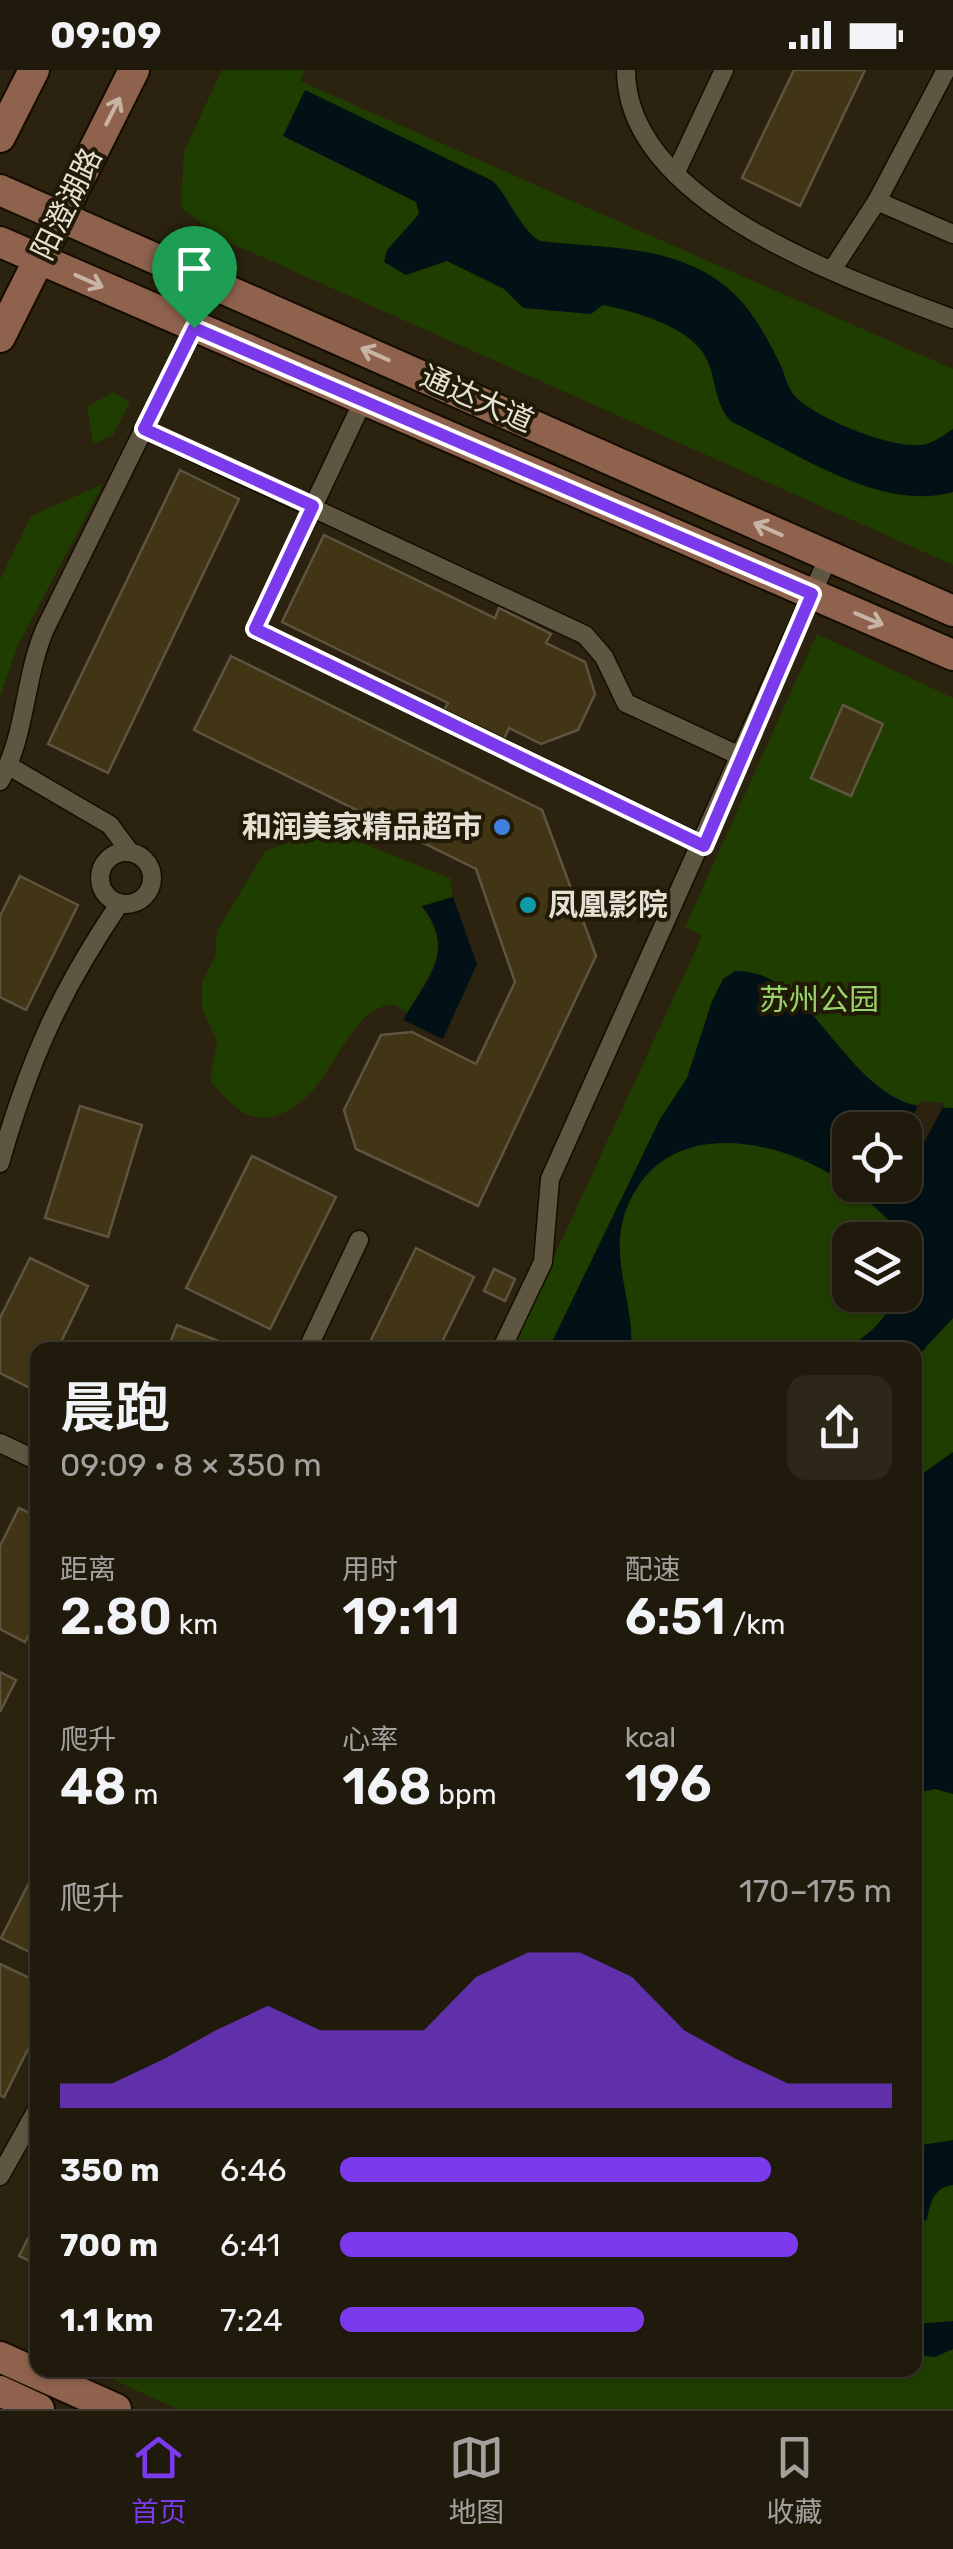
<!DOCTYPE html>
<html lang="zh">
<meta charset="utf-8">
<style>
:root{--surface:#201a0c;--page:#2d271a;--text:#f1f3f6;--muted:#a2a19d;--line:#3d382d;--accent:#7c3aed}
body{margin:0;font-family:Rubik,"Noto Sans SC",sans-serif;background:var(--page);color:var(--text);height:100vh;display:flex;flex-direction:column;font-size:38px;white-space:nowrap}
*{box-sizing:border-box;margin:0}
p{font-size:32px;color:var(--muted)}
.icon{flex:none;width:55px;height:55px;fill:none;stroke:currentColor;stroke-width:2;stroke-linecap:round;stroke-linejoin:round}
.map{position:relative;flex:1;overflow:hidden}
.sheet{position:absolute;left:30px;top:1272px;width:892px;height:1035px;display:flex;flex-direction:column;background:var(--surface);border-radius:20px;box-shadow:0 2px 8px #0004,0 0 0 2px var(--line)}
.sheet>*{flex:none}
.tools{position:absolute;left:832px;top:1042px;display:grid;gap:20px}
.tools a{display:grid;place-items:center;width:90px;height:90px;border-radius:20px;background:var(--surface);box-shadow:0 2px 8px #0004,0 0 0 2px var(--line);font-size:50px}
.pin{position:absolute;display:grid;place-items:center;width:85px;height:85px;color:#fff;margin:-102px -42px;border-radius:50% 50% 50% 0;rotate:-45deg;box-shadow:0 0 10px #0007}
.pin .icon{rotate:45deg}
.round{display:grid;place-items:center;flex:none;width:105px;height:105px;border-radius:20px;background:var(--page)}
.overview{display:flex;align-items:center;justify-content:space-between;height:170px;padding:0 30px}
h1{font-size:55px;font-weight:600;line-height:75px}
.figures{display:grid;grid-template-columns:repeat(3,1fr);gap:15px;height:170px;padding:10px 30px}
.figures div{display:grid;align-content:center}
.figures b{font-size:50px;font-weight:600}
.figures small{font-size:28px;font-weight:400}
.figures p{font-size:28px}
.chart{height:280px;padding:20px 30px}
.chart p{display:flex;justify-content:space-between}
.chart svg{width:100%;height:180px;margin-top:10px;fill:var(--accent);opacity:.7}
ul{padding:0 30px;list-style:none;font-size:32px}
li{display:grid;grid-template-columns:160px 120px 1fr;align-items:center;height:75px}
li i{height:25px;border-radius:12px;background:var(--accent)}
.status{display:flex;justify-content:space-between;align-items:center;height:70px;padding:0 50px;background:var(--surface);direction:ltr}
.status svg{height:28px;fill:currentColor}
.menu{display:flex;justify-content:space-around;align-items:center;height:140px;border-top:2px solid var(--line);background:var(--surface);font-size:28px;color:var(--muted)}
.menu a{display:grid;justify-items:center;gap:5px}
.menu .selected{color:var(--accent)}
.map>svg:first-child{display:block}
.green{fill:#203d00;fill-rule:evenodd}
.water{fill:#021115;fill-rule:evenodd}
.pier{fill:#2b2310}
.building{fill:#413516;stroke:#5e5540;stroke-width:2.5}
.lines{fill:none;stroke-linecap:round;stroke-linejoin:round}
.lane-casing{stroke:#130c00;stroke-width:21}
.secondary-casing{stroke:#130c00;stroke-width:34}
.lane{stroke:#5f5641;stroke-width:18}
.secondary{stroke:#8f624d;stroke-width:30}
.oneway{stroke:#c7b4a5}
.route-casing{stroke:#fff;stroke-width:20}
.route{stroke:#7c3aed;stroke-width:12}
.shop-dot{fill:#3f7fe0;stroke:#211a06;stroke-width:4}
.culture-dot{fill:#0f9aa8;stroke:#211a06;stroke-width:4}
.labels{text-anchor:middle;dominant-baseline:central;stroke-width:8;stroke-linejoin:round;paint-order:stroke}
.street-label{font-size:30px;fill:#e5e0d4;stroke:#211a06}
.poi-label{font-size:30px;font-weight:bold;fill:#e5e0d4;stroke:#211a06;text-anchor:end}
.park-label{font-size:30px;fill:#99d469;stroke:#211a06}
</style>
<div class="status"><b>09:09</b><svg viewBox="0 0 49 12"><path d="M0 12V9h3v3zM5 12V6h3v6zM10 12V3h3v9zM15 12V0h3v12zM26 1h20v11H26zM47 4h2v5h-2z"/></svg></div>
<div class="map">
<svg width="953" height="2339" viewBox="0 0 953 2339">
<rect width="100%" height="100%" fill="#2b2310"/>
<g class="green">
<polygon points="222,0 305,0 300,11 953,299 953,495 224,170 181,138 184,81"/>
<polygon points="113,322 130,332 113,365 93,374 87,337"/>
<polygon points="103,414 17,577 0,627 0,510 31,446"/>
<path d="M817,564l136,64v1711h-776l-85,-39h823v-1020h-404l191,-414 -17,-9zM850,1060h55v55h-55zM850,1170h55v55h-55z"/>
<path d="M318,762l39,9 93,37 3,19 -31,10c33,44 8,64 -15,106l-13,-9c-53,4 -59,96 -120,112 -13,3 -26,1 -36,-7 -10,-8 -19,-19 -28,-28l7,-39 -15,-34v-26l13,-26 2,-25 48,-80z"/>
</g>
<g class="water">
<path d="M305,20l188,91c17,18 27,48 47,60 59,7 119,3 171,35 34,20 53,55 70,90 4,9 6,19 12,28 19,23 103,58 133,50 9,-2 19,-10 27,-15v63c-72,21 -158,-40 -221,-70 -18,-17 -15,-42 -26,-64 -15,-31 -72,-47 -103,-53l-12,9 -68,-6 -19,-19 -57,-28 -41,14 -22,-13 3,-12 32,-36 -3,-12 -133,-66z"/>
<path d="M453,827l24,67 -34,75 -40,-19c25,-42 54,-69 19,-114z"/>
<path d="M735,901c73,-2 103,106 172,132 14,5 31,4 46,5v210l-38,41v-9h-72c25,-14 42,-29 53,-55h9c0,-16 5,-39 0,-54 -5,-12 -24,-28 -35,-38 -65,-61 -206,-101 -245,10 -16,46 10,91 6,137h-83l112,-231 27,-41 25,-77 11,-22zM850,1060h55v55h-55z"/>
<polygon points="953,1382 953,1724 935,1719 915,1723 915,1409"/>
<path d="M953,2070v45c-19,2 -23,18 -26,35l-12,3v-77z"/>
<polygon points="953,2251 953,2279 935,2287 915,2285 915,2254"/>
</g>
<polygon class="pier" points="920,1031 945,1033 905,1109 905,1064"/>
<g class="building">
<polygon points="794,0 865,0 800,136 742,108"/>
<polygon points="180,400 239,429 108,703 48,674"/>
<polygon points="324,465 495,548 499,538 551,564 546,573 585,592 595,624 578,660 541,674 509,658 503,671 443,642 448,633 282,552"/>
<polygon points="231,586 542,740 596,886 478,1136 356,1079 344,1040 381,965 412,962 476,994 515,912 476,799 194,660"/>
<polygon points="843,635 883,654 851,726 811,708"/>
<polygon points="20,806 78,835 26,940 0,927 0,846"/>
<polygon points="80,1036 142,1055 108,1167 45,1148"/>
<polygon points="252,1086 336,1127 270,1259 186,1218"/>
<polygon points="416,1178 474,1207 438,1280 366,1280"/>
<polygon points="30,1188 88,1216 57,1280 38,1280 36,1321 0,1303 0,1248"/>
<polygon points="494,1199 515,1209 505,1231 484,1221"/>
<polygon points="177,1255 242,1280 167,1280"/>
<polygon points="19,1438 38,1447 38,1547 25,1572 0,1559 0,1476"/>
<polygon points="0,1602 16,1610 0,1642"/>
<polygon points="38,1795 38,1886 1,1868"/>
<polygon points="0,1894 38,1912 38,1959 4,2027 0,2025"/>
<polygon points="38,2149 38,2195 19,2186"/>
</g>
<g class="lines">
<defs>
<g id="lane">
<path d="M626,0c0,135 226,210 327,249"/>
<polyline points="676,102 724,0"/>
<polyline points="877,131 953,164"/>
<polyline points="832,200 877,131 946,0"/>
<polyline points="363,331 255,559 703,775"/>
<polyline points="144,359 585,565 604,587 626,633 742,687"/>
<polyline points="9,696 110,755 130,782"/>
<path d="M0,711c26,-45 24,-103 45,-152l149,-301"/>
<circle cx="126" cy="808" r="26"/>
<path d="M0,1093c29,-102 60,-172 120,-260"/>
<polyline points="307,1280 359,1170"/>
<polyline points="501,1280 543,1192 550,1109 829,486"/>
<polyline points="0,1373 38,1391"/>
<polyline points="0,2106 38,2038"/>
</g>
<g id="secondary">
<polyline points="0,67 34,0"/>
<polyline points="0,120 953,541"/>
<polyline points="0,172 953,585"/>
<polyline points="0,267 134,0"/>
<polyline points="0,2287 116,2339"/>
<polyline points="0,2321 39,2339"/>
</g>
</defs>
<use href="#lane" class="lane-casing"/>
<use href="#secondary" class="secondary-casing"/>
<use href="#lane" class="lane"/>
<use href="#secondary" class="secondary"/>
</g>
<defs><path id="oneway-shaft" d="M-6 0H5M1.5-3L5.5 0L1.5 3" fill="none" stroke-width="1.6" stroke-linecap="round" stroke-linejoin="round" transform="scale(2.5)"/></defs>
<g class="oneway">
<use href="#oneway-shaft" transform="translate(113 41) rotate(-63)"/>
<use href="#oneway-shaft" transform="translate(89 211) rotate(24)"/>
<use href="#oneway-shaft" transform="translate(375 284) rotate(-156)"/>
<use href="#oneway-shaft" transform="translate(768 459) rotate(-156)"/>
<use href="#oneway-shaft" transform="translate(869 549) rotate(23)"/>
</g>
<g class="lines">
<defs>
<polygon id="route" points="194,258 812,524 704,776 255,559 313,436 144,359"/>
</defs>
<use href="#route" class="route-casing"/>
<use href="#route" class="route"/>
</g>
<circle class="shop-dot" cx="502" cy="757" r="10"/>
<circle class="culture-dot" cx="528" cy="835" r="10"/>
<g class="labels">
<g class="street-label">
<text transform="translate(67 134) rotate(-64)">阳澄湖路</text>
<text transform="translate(477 329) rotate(24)">通达大道</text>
</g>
<g class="poi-label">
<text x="482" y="757">和润美家精品超市</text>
<text x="548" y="835" text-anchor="start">凤凰影院</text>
</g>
<g class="park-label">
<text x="819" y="930">苏州公园</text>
</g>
</g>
</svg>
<div class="tools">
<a><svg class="icon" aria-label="locate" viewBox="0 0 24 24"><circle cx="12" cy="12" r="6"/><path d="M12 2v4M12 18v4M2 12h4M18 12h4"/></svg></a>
<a><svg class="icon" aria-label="layers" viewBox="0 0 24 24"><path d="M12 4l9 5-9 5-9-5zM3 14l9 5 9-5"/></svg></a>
</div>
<div class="pin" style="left:194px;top:258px;background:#1e9e55"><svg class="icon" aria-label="arrive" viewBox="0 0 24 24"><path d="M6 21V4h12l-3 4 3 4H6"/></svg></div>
<section class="sheet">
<div class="overview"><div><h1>晨跑</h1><p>09:09 · 8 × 350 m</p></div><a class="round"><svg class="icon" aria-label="share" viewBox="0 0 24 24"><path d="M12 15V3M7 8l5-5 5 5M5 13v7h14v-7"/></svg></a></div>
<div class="figures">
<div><p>距离</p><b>2.80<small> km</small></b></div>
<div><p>用时</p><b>19:11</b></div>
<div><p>配速</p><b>6:51<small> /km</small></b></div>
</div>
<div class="figures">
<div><p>爬升</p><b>48<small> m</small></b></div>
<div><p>心率</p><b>168<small> bpm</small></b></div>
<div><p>kcal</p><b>196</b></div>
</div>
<div class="chart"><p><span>爬升</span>170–175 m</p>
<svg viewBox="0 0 160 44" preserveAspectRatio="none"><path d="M0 44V38L10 38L20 32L30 25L40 19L50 25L60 25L70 25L80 12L90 6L100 6L110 12L120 25L130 32L140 38L150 38L160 38V44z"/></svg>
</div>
<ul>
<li><b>350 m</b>6:46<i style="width:78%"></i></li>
<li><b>700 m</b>6:41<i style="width:83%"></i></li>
<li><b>1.1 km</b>7:24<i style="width:55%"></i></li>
</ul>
</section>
</div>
<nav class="menu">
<a class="selected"><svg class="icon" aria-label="home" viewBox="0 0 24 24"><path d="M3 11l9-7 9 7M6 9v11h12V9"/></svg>首页</a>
<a><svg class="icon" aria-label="map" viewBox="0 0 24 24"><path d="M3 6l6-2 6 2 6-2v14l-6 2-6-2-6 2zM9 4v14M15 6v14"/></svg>地图</a>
<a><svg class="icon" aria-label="saved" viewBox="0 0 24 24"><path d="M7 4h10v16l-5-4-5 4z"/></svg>收藏</a>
</nav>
